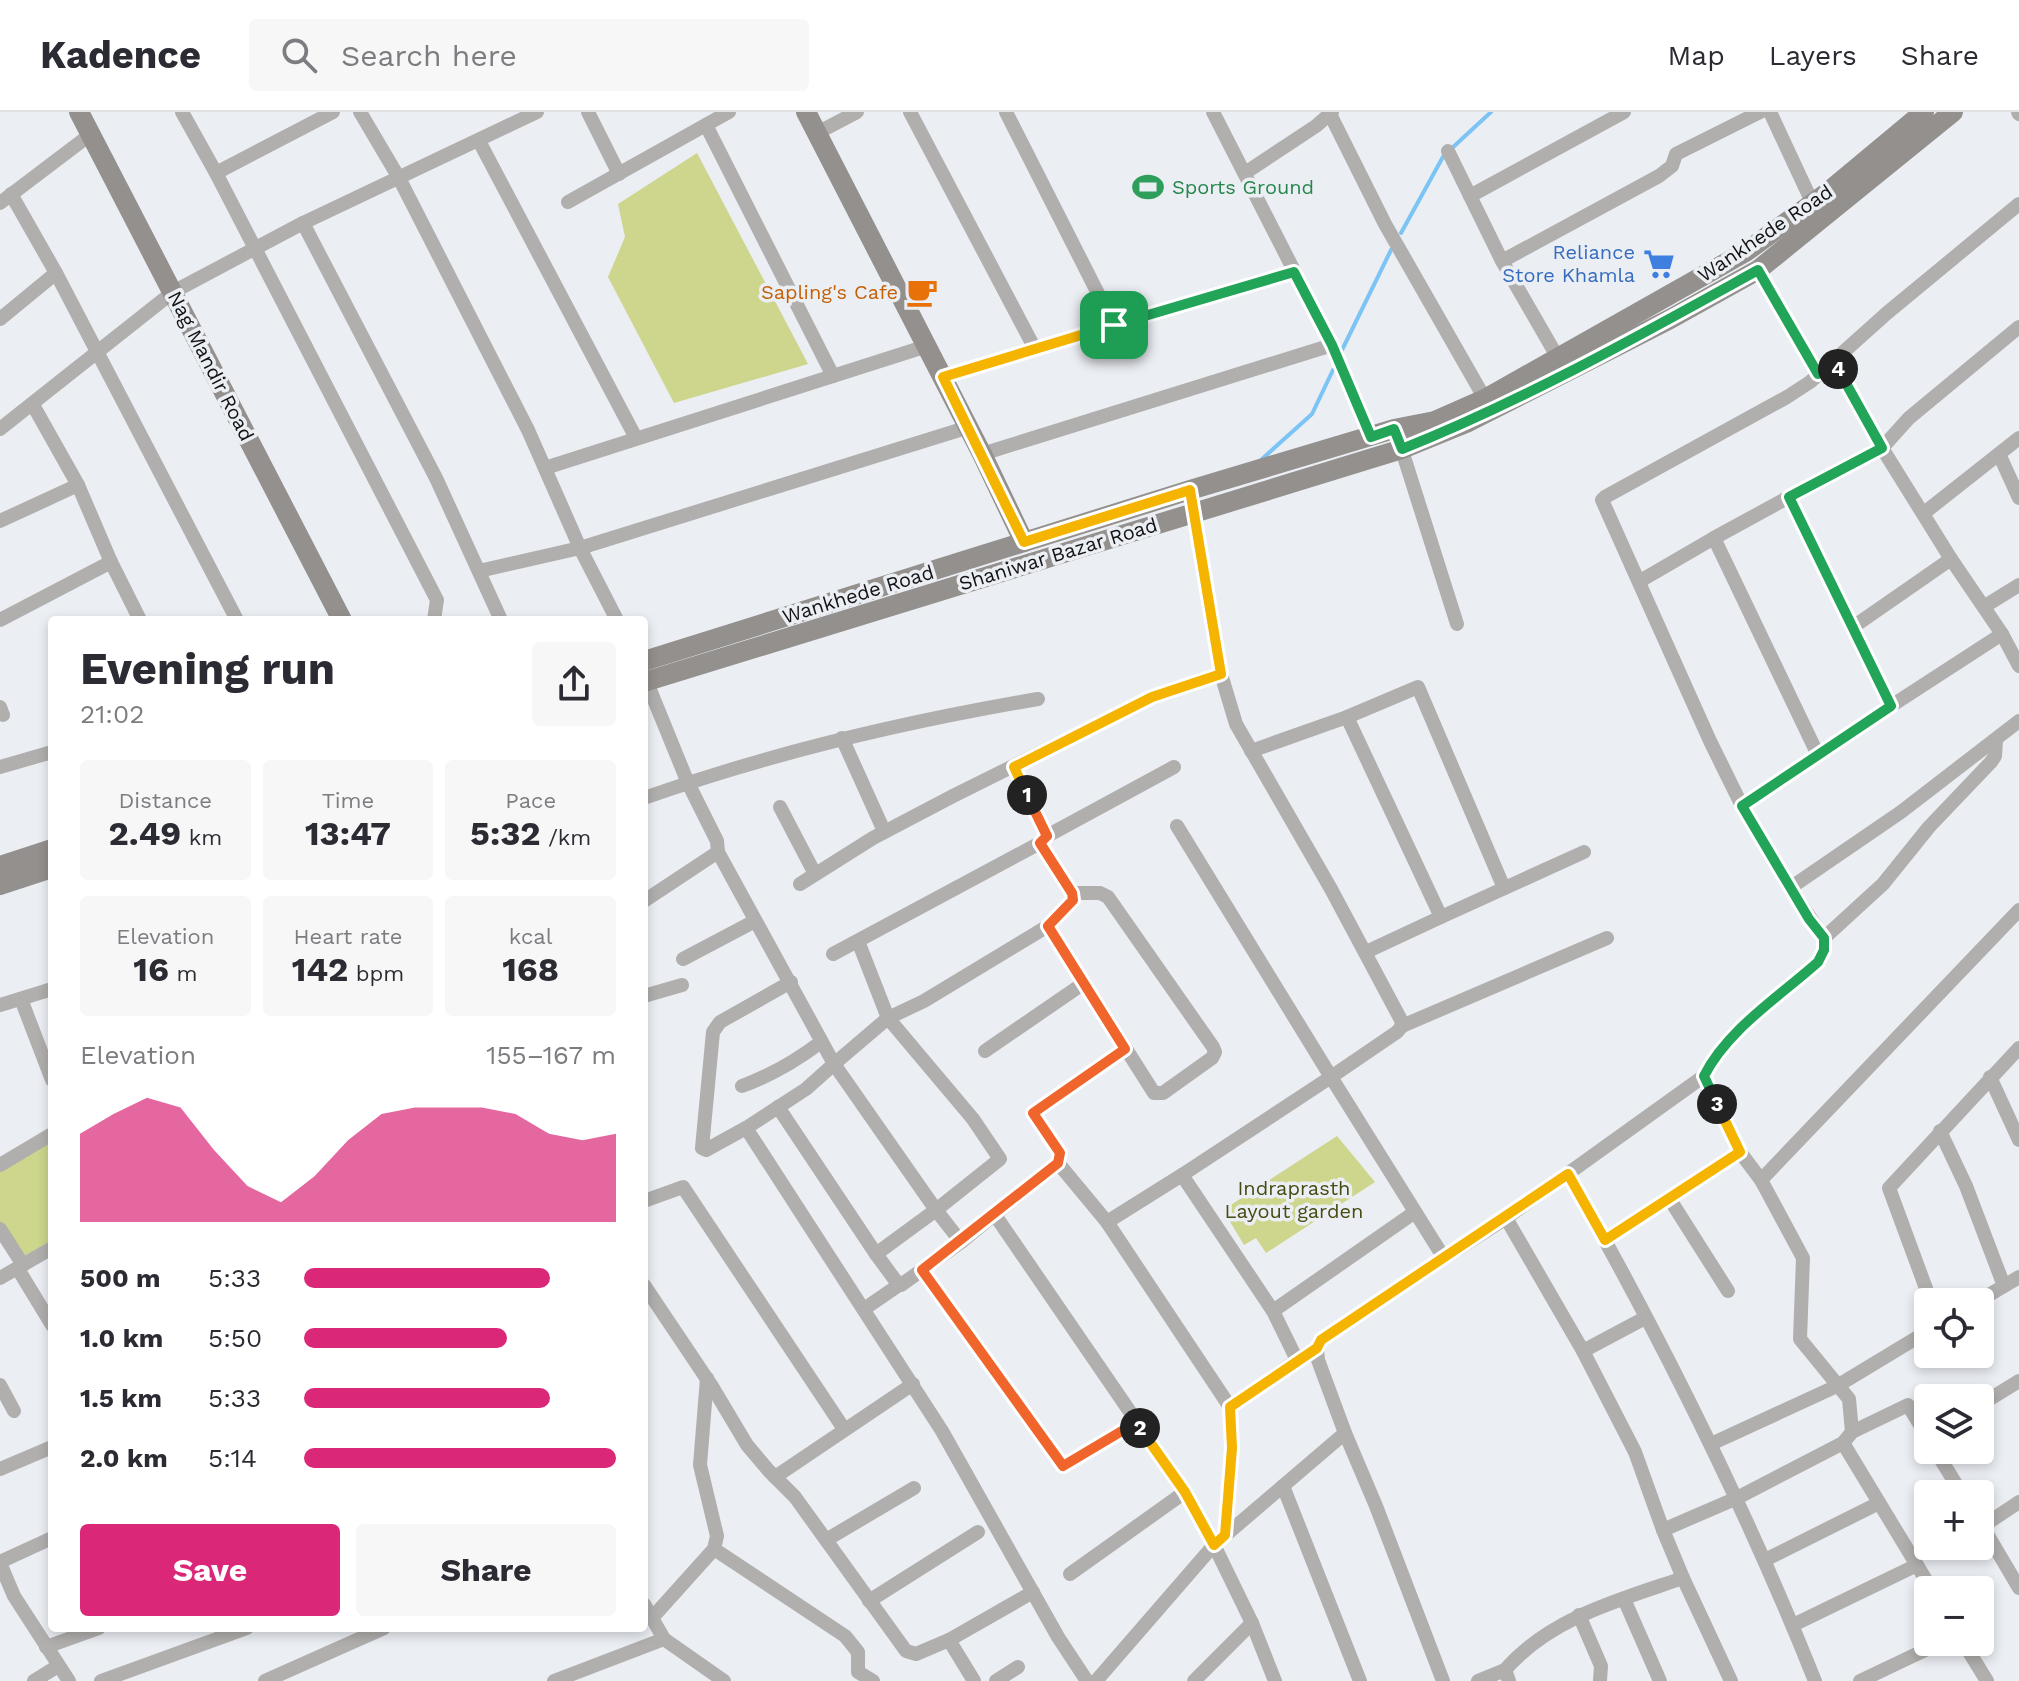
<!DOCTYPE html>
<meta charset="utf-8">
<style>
:root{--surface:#fff;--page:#f7f7f7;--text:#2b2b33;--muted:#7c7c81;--line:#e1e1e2;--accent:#db2777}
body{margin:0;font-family:"Work Sans",sans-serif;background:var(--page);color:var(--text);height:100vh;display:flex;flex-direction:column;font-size:30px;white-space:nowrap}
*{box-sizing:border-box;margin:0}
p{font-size:26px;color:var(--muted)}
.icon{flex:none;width:44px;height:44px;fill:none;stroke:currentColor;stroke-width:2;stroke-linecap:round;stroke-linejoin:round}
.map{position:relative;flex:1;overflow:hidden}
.sheet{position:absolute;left:48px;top:504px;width:600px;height:1016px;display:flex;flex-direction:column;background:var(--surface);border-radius:8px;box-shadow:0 4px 12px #0003}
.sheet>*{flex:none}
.tools{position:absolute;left:1914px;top:1176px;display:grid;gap:16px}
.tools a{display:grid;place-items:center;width:80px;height:80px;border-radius:8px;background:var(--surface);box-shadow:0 4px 12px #0003;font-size:40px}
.pin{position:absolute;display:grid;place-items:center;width:68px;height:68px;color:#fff;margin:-34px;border-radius:16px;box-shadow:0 4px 12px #0006}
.km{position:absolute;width:40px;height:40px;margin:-20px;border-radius:50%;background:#222;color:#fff;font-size:22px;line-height:40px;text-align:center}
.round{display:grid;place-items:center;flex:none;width:84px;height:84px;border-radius:8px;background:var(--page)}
.head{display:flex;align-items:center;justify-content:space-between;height:136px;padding:0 32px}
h1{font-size:44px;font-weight:700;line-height:60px}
.stats{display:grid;grid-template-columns:repeat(3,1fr);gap:12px;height:136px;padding:8px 32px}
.stats div{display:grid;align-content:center;border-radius:8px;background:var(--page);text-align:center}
.stats b{font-size:34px;font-weight:700}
.stats small{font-size:22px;font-weight:400}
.stats p{font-size:22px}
.chart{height:224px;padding:16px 32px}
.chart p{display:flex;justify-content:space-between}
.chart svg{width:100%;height:144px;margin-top:8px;fill:var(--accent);opacity:.7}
.button{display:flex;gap:16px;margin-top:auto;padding:16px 32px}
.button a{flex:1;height:92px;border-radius:8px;background:var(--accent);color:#fff;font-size:32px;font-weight:700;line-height:92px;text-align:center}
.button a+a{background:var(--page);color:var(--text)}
ul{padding:0 32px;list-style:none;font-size:26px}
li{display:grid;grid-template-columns:128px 96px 1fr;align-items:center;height:60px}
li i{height:20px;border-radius:10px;background:var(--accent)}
header{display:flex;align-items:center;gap:48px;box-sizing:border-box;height:112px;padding:0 40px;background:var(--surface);border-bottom:2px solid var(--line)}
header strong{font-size:38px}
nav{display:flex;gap:44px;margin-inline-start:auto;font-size:28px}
.search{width:560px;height:72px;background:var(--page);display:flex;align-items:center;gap:20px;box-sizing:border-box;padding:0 28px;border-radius:8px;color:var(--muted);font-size:30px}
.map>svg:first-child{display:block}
.green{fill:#cdd68c}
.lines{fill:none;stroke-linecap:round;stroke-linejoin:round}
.stream{stroke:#7bc4f5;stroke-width:4}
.street{stroke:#b1afad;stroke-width:14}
.secondary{stroke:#93908e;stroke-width:20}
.split-1-casing{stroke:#fff;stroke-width:16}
.split-2-casing{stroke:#fff;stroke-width:16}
.split-3-casing{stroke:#fff;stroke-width:16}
.split-4-casing{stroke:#fff;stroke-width:16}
.split-5-casing{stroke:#fff;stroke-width:16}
.split-1{stroke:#f5b400;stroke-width:10}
.split-2{stroke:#f0652b;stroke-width:10}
.split-3{stroke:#f5b400;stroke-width:10}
.split-4{stroke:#22a559;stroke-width:10}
.split-5{stroke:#22a559;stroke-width:10}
.labels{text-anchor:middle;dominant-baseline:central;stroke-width:7;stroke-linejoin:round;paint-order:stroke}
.leisure-label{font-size:20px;fill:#27864d;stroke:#ebeef3;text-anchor:start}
.street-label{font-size:20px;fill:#111214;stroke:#ebeef3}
.shop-label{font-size:20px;fill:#366cbe;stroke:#ebeef3;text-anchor:end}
.food-label{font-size:20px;fill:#c56008;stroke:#ebeef3;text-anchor:end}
.park-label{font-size:20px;fill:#464b11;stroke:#ebeef3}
</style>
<header>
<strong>Kadence</strong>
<div class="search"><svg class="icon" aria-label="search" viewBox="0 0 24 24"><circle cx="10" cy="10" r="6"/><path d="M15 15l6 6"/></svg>Search here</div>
<nav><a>Map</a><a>Layers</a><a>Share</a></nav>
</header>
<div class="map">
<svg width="2019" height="1569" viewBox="0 0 2019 1569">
<rect width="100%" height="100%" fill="#ebeef3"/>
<g class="green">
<polygon points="697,41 808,252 674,291 608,165 625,125 618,92"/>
<polygon points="1337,1024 1375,1070 1266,1141 1256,1126 1244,1133 1223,1098"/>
<polygon points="50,1030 52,1034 52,1128 25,1144 0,1112 0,1060"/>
</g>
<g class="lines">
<g class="stream">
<polyline points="1451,37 1491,0"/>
<polyline points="1401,121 1444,43"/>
<polyline points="1342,238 1391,138"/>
<polyline points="1262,347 1312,302 1333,258"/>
</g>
<g class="street">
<polyline points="182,0 216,61 333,0"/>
<polyline points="360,0 399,66 528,318 580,436 617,508"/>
<polyline points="588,0 619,62"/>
<polyline points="910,0 1035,237"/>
<polyline points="1006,0 1114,213"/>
<polyline points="1213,0 1332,233 1371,325"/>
<polyline points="1770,0 1812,90"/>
<polyline points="2018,0 2019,2"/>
<polyline points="1330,2 1385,112 1485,287"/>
<polyline points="706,13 833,264"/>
<polyline points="817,21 857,0"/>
<polyline points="479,29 636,326"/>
<polyline points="1448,39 1502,149"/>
<polyline points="216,61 437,488 434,508"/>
<polyline points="1245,61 1316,14 1332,0"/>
<polyline points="11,82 56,161 237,508"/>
<polyline points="1470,84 1624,0"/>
<polyline points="568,90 729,0"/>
<polyline points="0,91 91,22"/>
<polyline points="2019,92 1887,201 1810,270 1787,285 1605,385 1602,388 1710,629 1742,694 1790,776 1901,700 2019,609"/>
<polyline points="303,111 436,366 501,508"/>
<polyline points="1758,158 1818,262"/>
<polyline points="0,207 56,161"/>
<polyline points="1558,246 1502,149 1659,64 1672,54 1676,42 1760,0"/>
<polyline points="943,265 1294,160"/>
<polyline points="33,293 78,373 111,450 140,508"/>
<polyline points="0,317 173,180 303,111 537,0"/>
<polyline points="1399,329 1457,512"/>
<polyline points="982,342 1332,233"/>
<polyline points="1999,342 2019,386"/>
<polyline points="545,356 927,234"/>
<polyline points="1789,385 1882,336 1833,249"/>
<polyline points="1924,401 2019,326"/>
<polyline points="0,409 78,373"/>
<polyline points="1714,426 1789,385 1891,594 1818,643"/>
<polyline points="1951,447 1882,336 1909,306 2019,215"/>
<polyline points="479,459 580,436 969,315"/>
<polyline points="1640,469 1714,426 1818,643 1742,694"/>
<polyline points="1985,494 2019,473"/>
<polyline points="0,508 111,450"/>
<polyline points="1853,515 1951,447 2002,522 1891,594"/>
<polyline points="2002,522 2019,554"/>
<polyline points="644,563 688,671 717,729 718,740 644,789"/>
<polyline points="0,595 3,603"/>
<polyline points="1347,605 1418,575 1504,776"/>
<polyline points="842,626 884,719"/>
<polyline points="1251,639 1347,605 1441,805 1366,840"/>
<polyline points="0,655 52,640"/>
<path d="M644,686c130,-46 259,-76 394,-99"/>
<polyline points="780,695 815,762"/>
<polyline points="1177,714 1331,965 1182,1063 1273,1199 1297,1248 1317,1236"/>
<polyline points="1047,724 1174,655"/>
<polyline points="718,740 834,952 806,977 746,1016 942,1319 1058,1525 1087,1569"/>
<polyline points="800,772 873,726 953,684 1152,585 1221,562"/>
<polyline points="1441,805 1584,740"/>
<polyline points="1048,814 1154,981 1163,981 1212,946 1215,940 1213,935 1108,785 1100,781 1072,781"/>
<polyline points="1824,826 1883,772 1929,715 1991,650 1995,644 1996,628"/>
<polyline points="858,829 888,906 924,889 1048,814 1073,788 1072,781 1040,731"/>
<polyline points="833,842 1040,731 1047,724 1014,655"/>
<polyline points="683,847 755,809"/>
<polyline points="644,884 682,873"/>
<polyline points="21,887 52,968"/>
<polyline points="0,893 52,877"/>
<polygon points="888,906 973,1007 1000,1047 936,1098 834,952"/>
<polyline points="1402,914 1607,826"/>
<polyline points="985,939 1084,871"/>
<polyline points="1990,965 2019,1028"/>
<path d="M742,974c30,-11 54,-25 79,-44"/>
<polyline points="778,995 876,1142 936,1098 961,1130"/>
<polyline points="746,1016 706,1038 702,1036 713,920 720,910 791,870"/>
<polyline points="1940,1019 1966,1074 2004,1174"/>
<polyline points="1740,1040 1761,1068 1803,1146 1800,1227 1849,1287 1852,1320"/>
<polyline points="1058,1051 1060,1041 1033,1001 1125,937"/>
<polyline points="0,1053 52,1022"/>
<path d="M1568,1062c93,164 177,332 247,507"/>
<polyline points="1182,1063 1107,1110 1230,1295"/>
<polyline points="1761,1068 2019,798"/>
<polyline points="1669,1086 1728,1179"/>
<polyline points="644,1089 683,1075 844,1317"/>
<polyline points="995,1103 1185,1380 1214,1433 1252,1511 1275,1569"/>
<polyline points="1506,1106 1583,1239 1635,1340 1663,1418"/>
<polyline points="0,1117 23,1153"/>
<polyline points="1605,1128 1740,1040 1704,964"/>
<polyline points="876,1142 898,1172 901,1173 961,1130 1058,1051 1107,1110"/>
<path d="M1444,1146l62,-40 198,-142c24,-47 75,-79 114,-114l6,-12v-12l-34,-50"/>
<polyline points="18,1157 52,1213"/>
<polyline points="922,1158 1063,1354 1137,1310"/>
<polyline points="0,1166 52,1136"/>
<polyline points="644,1173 713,1276 747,1333 769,1359 795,1385 906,1539 916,1542 949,1528 1033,1480"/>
<polyline points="1931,1190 1889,1076 2019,936"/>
<polyline points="1977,1190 2019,1165"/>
<polyline points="864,1197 899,1173"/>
<polyline points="1273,1199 1415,1100"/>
<polyline points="1583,1239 1645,1206"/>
<polyline points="0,1273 14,1299"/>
<polyline points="1980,1293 2019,1269"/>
<polyline points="1345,1321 1376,1394 1443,1569"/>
<polyline points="1843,1331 1932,1478"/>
<polyline points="1711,1332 1837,1274 1928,1219"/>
<polyline points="1935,1338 1962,1382"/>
<polyline points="0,1357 52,1335"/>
<polyline points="775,1365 913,1272"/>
<polyline points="1283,1374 1360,1569"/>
<polyline points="1980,1410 2019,1476"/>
<polyline points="1983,1414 2019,1390"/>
<polyline points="1225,1423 1232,1336 1230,1295 1297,1248"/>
<polyline points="826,1428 914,1376"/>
<polyline points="714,1437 845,1524 858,1540 858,1560 873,1569"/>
<polyline points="1765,1448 1879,1391"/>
<polyline points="0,1450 52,1426"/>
<polyline points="0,1451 14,1484 69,1569"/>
<polyline points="1070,1462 1185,1380"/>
<polyline points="1624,1487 1660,1569"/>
<polyline points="869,1489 978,1420"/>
<polyline points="644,1492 664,1527"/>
<polyline points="1579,1503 1601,1554 1600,1569"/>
<polyline points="652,1506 714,1437 717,1424 700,1353 707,1266"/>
<polyline points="1793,1513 1917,1453"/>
<polyline points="949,1528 974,1569"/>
<polyline points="1963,1530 1987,1569"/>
<polyline points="46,1535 99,1516"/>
<path d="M1505,1558c45,-52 114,-70 178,-92"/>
<polyline points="34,1569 58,1554"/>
<polyline points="101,1569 247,1516"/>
<polyline points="265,1569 384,1516"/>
<polyline points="554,1569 664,1527 724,1569"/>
<polyline points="996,1569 1018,1555"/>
<polyline points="1096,1569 1214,1433 1345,1321 1318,1248 1317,1236 1321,1228 1444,1146 1331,965 1397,920 1402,914 1401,908 1331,777 1236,612 1221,562 1190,378"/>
<polyline points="1194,1569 1252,1511"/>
<polyline points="1478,1569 1505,1558 1509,1569"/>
<polyline points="1731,1569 1683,1466 1663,1418 1737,1386 1843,1331 1852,1320 1908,1293 1928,1326"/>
<polyline points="1860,1569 1942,1530"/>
</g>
<g class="secondary">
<polyline points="79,0 342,508"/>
<polyline points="806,0 982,342 1024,430"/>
<polyline points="644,549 1190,378 1394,317 1435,309 1485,287 1747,139 1828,80 1924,0"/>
<polyline points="644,570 1402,337 1466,311 1670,207 1758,158 1953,0"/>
<polyline points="0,754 52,737"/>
<polyline points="0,773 52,756"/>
</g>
</g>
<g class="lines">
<defs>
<polyline id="split-1" points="1027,683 1014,655 1152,585 1221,562 1190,378 1024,430 943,265 1114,213"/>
<polyline id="split-2" points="1027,683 1047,724 1040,731 1072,781 1073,788 1048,814 1125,937 1033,1001 1060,1041 1058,1051 922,1158 1063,1354 1137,1310 1140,1316"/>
<polyline id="split-3" points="1140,1316 1185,1380 1214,1433 1225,1423 1232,1336 1230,1295 1317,1236 1321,1228 1568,1062 1605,1128 1740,1040 1717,992"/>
<path id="split-4" d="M1717,992l-13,-28c24,-47 75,-79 114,-114l6,-12v-12l-15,-19 -67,-113 149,-100 -102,-209 93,-49 -44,-79"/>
<path id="split-5" d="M1114,213l180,-53 38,73 39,92 23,-8 8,20c123,-49 240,-115 356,-179l60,104 15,-13 5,8"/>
</defs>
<use href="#split-1" class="split-1-casing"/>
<use href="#split-2" class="split-2-casing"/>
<use href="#split-3" class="split-3-casing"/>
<use href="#split-4" class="split-4-casing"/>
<use href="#split-5" class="split-5-casing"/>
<use href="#split-1" class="split-1"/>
<use href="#split-2" class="split-2"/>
<use href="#split-3" class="split-3"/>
<use href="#split-4" class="split-4"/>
<use href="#split-5" class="split-5"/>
</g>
<defs>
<symbol id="stadium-bare" viewBox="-9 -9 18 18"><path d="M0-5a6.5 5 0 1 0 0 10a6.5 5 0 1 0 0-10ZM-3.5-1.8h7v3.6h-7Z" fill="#2e9e5b" stroke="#ebeef3" stroke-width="2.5" paint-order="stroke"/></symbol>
<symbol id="supermarket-bare" viewBox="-9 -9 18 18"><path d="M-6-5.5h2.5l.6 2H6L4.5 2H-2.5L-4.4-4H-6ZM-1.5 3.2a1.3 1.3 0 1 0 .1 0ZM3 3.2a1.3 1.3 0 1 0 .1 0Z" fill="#3f7fe0" stroke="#ebeef3" stroke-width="2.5" paint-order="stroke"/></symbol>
<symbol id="cafe-bare" viewBox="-9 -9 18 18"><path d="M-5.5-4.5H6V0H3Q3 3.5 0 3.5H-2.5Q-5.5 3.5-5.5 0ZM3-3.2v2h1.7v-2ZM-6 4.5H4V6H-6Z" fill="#e8710a" stroke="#ebeef3" stroke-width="2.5" paint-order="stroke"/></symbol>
</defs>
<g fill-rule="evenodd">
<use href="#stadium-bare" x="1126" y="53" width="44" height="44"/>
<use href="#supermarket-bare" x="1637" y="130" width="44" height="44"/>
<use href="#cafe-bare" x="900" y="158" width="44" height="44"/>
</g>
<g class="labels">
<g class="leisure-label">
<text x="1172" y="75">Sports Ground</text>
</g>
<g class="street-label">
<text transform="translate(1765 121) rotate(-34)">Wankhede Road</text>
<text transform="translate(211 254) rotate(63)">Nag Mandir Road</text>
<text transform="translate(1058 442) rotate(-17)">Shaniwar Bazar Road</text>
<text transform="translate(858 482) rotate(-17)">Wankhede Road</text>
</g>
<g class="shop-label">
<text x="1635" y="140">Reliance<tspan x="1635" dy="23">Store Khamla</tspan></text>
</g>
<g class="food-label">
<text x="898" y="180">Sapling's Cafe</text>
</g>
<g class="park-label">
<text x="1294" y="1076">Indraprasth<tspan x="1294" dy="23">Layout garden</tspan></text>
</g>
</g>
</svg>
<div class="tools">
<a><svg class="icon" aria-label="locate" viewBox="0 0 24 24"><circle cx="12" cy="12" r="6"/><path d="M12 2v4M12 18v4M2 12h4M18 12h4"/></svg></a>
<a><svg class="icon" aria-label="layers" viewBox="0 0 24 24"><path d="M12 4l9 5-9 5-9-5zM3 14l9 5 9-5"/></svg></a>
<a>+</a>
<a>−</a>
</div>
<div class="pin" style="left:1114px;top:213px;background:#1e9e55"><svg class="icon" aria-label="arrive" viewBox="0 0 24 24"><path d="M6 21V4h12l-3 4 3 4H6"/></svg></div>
<b class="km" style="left:1027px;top:683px">1</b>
<b class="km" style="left:1140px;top:1316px">2</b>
<b class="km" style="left:1717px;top:992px">3</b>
<b class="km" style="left:1838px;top:257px">4</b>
<section class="sheet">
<div class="head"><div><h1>Evening run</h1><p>21:02</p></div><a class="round"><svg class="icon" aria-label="share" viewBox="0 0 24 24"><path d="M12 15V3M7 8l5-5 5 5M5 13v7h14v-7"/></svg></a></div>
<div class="stats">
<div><p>Distance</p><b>2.49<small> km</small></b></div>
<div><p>Time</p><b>13:47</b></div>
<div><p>Pace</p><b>5:32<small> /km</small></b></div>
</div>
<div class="stats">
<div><p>Elevation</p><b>16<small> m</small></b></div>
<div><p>Heart rate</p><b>142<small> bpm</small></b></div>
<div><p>kcal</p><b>168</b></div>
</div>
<div class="chart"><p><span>Elevation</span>155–167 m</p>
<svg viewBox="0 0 160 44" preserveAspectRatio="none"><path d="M0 44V17L10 11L20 6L30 9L40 22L50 33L60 38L70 30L80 19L90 11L100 9L110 9L120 9L130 11L140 17L150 19L160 17V44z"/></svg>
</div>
<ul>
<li><b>500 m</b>5:33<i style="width:79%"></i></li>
<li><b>1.0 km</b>5:50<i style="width:65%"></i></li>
<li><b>1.5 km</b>5:33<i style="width:79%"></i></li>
<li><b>2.0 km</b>5:14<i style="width:100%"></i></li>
</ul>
<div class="button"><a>Save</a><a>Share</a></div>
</section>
</div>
